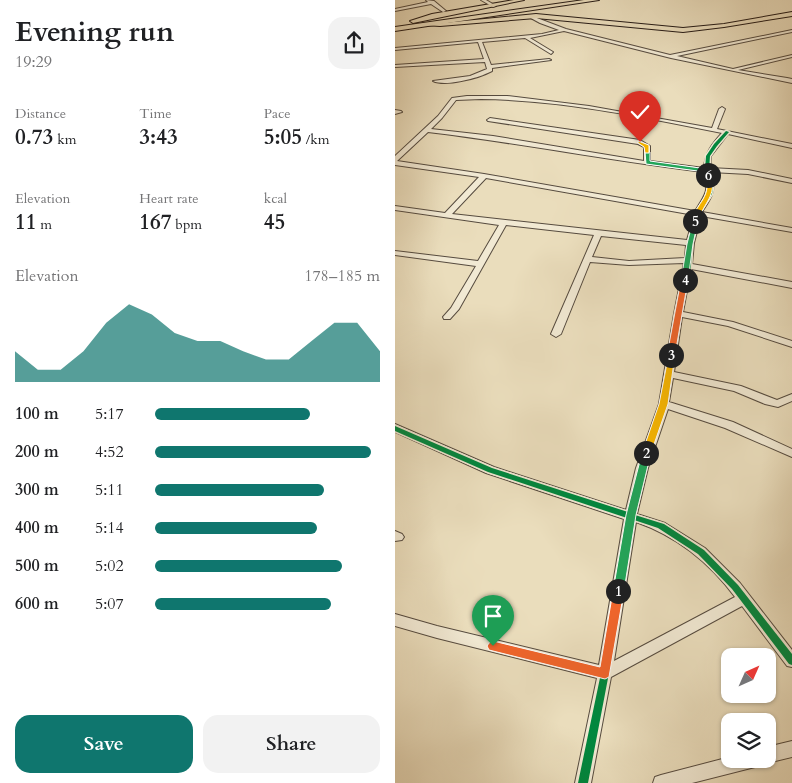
<!DOCTYPE html>
<meta charset="utf-8">
<style>
:root{--surface:#fff;--page:#f2f2f2;--text:#202124;--muted:#757577;--accent:#0f766e}
body{margin:0;font-family:Cardo,serif;background:var(--page);color:var(--text);height:100vh;display:flex;flex-direction:column;font-size:19px;white-space:nowrap}
*{box-sizing:border-box;margin:0}
p{font-size:16px;color:var(--muted)}
.icon{flex:none;width:28px;height:28px;fill:none;stroke:currentColor;stroke-width:2;stroke-linecap:round;stroke-linejoin:round}
.map{position:relative;flex:1;overflow:hidden}
.details{display:flex;flex-direction:column;background:var(--surface);width:395px}
.details>*{flex:none}
.needle{width:32px;rotate:45deg}
.tools{position:absolute;left:326px;top:648px;display:grid;gap:10px}
.tools a{display:grid;place-items:center;width:55px;height:55px;border-radius:10px;background:var(--surface);box-shadow:0 1px 4px #0004;font-size:25px}
.pin{position:absolute;display:grid;place-items:center;width:42px;height:42px;color:#fff;margin:-51px -21px;border-radius:50% 50% 50% 0;rotate:-45deg;box-shadow:0 0 5px #0007}
.pin .icon{rotate:45deg}
.km{position:absolute;width:25px;height:25px;margin:-12px;border-radius:50%;background:#222;color:#fff;font-size:14px;line-height:25px;text-align:center}
.round{display:grid;place-items:center;flex:none;width:52px;height:52px;border-radius:15px;background:var(--page)}
.head{display:flex;align-items:center;justify-content:space-between;height:85px;padding:0 15px}
h1{font-size:28px;font-weight:700;line-height:38px}
.stats{display:grid;grid-template-columns:repeat(3,1fr);gap:8px;height:85px;padding:5px 15px}
.stats div{display:grid;align-content:center}
.stats b{font-size:21px;font-weight:700}
.stats small{font-size:14px;font-weight:400}
.stats p{font-size:14px}
.chart{height:140px;padding:10px 15px}
.chart p{display:flex;justify-content:space-between}
.chart svg{width:100%;height:90px;margin-top:5px;fill:var(--accent);opacity:.7}
.action{display:flex;gap:10px;margin-top:auto;padding:10px 15px}
.action a{flex:1;height:58px;border-radius:15px;background:var(--accent);color:#fff;font-size:20px;font-weight:700;line-height:58px;text-align:center}
.action a+a{background:var(--page);color:var(--text)}
ul{padding:0 15px;list-style:none;font-size:16px}
li{display:grid;grid-template-columns:80px 60px 1fr;align-items:center;height:38px}
li i{height:12px;border-radius:6px;background:var(--accent)}
main{display:flex;flex:1;min-height:0}
.map>svg:first-child{display:block}
.lines{fill:none;stroke-linecap:round;stroke-linejoin:round}
.minor-casing{stroke:#564b3f;stroke-width:2}
.major-casing{stroke:#251a15;stroke-width:2}
.highway-casing{stroke:#251a15;stroke-width:2}
.minor{fill:#f1e9d3;fill-rule:evenodd}
.major{fill:#eaddbc;fill-rule:evenodd}
.highway{fill:#eaddbc;fill-rule:evenodd}
.cycleway-casing{stroke:#f1e9d3;stroke-width:3}
.cycleway{fill:#00873e;fill-rule:evenodd}
.split-1{fill:#f0652b;stroke:#fff}
.split-2{fill:#22a559;stroke:#fff}
.split-3{fill:#f5b400;stroke:#fff}
.split-4{fill:#f0652b;stroke:#fff}
.split-5{fill:#22a559;stroke:#fff}
.split-6{fill:#f5b400;stroke:#fff}
.split-7{fill:#22a559;stroke:#fff}
.split-8{fill:#f5b400;stroke:#fff}
</style>
<main>
<section class="details">
<div class="head"><div><h1>Evening run</h1><p>19:29</p></div><a class="round"><svg class="icon" aria-label="share" viewBox="0 0 24 24"><path d="M12 15V3M7 8l5-5 5 5M5 13v7h14v-7"/></svg></a></div>
<div class="stats">
<div><p>Distance</p><b>0.73<small> km</small></b></div>
<div><p>Time</p><b>3:43</b></div>
<div><p>Pace</p><b>5:05<small> /km</small></b></div>
</div>
<div class="stats">
<div><p>Elevation</p><b>11<small> m</small></b></div>
<div><p>Heart rate</p><b>167<small> bpm</small></b></div>
<div><p>kcal</p><b>45</b></div>
</div>
<div class="chart"><p><span>Elevation</span>178–185 m</p>
<svg viewBox="0 0 160 44" preserveAspectRatio="none"><path d="M0 44V29L10 38L20 38L30 29L40 15L50 6L60 11L70 20L80 24L90 24L100 29L110 33L120 33L130 24L140 15L150 15L160 29V44z"/></svg>
</div>
<ul>
<li><b>100 m</b>5:17<i style="width:69%"></i></li>
<li><b>200 m</b>4:52<i style="width:96%"></i></li>
<li><b>300 m</b>5:11<i style="width:75%"></i></li>
<li><b>400 m</b>5:14<i style="width:72%"></i></li>
<li><b>500 m</b>5:02<i style="width:83%"></i></li>
<li><b>600 m</b>5:07<i style="width:78%"></i></li>
</ul>
<div class="action"><a>Save</a><a>Share</a></div>
</section>
<div class="map">
<svg width="397" height="783" viewBox="0 0 397 783">
<rect width="100%" height="100%" fill="#eaddbc"/>
<filter id="stains"><feTurbulence type="fractalNoise" baseFrequency=".004" numOctaves="4"/><feColorMatrix values="0 0 0 0 .2 0 0 0 0 .09 0 0 0 0 .02 0 0 0 .5 -.17"/></filter>
<radialGradient id="worn" r=".72"><stop offset=".6" stop-color="#630" stop-opacity="0"/><stop offset="1" stop-color="#630" stop-opacity=".3"/></radialGradient>
<g class="lines">
<defs>
<g id="minor">
<polygon points="31,0 39,1 51,11 48,12 36,4 0,11 0,9 33,2"/>
<polygon points="86,0 91,0 101,6 98,7"/>
<path d="M134,15l37,14 104,26 122,-25v2l-115,24 56,13 59,-14v2l-54,13 49,8 5,1v4l-121,-25 -107,-27 -34,7 23,14 -2,2 -26,-16 -43,4 9,23 58,-6 2,1 -59,8v3c-13,7 -46,16 -59,10l37,-5 17,-7 -2,-7 -90,5v-2l89,-6 -6,-17 -83,8v-2l147,-14 17,-4 -19,-7 -11,-6z"/>
<path d="M72,96h40l82,10 123,22 7,-19 3,-2 3,2 -8,20 75,15v4l-64,-14 -17,22 -1,12 38,2 44,9v4l-44,-9 -37,-2c5,20 2,23 -9,40l90,16v4l-91,-16 -7,27 -2,21 100,18v6l-101,-19 -8,43 50,10 59,19v6l-64,-21 -46,-9 -8,55 67,14 36,14 15,-6v7l-14,6 -13,-3 -31,-13 -61,-13 -4,24 64,20 59,27v8l-67,-29 -57,-19 -20,59 -11,46 28,9 40,25 35,35 52,67v17l-5,-1 -45,-60 -131,71 -20,106h-16l22,-105 -160,-40 -42,-12v-12l42,12 162,39 25,-146 -138,-46 -91,-41v-8l99,43 132,43 10,-42 23,-64 15,-90 10,-51 -55,2 -39,-3 -29,72 -5,3 -5,-3 43,-99 -88,-10 -47,84 -9,10h-6l-1,-2 8,-9 25,-42 -81,-11v-4l83,10 21,-36 -104,-15v-4l50,7 34,-36 -84,-12v-9l43,-40 14,-18zM86,99c81,1 162,18 241,34 -10,11 -17,20 -18,35l-54,-7v-15l-10,-6 -150,-22 -3,2 1,1 150,23 6,3v14l-151,-25 -62,-7 11,-11 14,-18zM33,132c92,11 184,29 276,40 5,19 2,22 -9,39l-211,-37 -87,-13zM91,178l208,37 -7,25 -235,-26zM206,236l85,9 -1,13 -56,3 -37,-4zM241,522c40,14 74,41 99,75l-121,64z"/>
<polygon points="0,110 6,111 7,112 0,114"/>
<polygon points="0,531 7,534 9,537 7,540 0,541"/>
<polygon points="397,741 397,757 372,763 367,761 366,765 360,767 297,783 258,783 260,777 266,775 335,757 335,759 372,759 372,747"/>
</g>
<g id="major">
<polygon points="119,0 129,0 18,23 15,21 37,14"/>
<polygon points="397,12 397,16 329,27 288,32 141,18 45,26 28,25 141,14 288,28 329,24"/>
</g>
<polygon id="highway" points="189,0 204,0 0,31 0,27"/>
</defs>
<use href="#minor" class="minor-casing"/>
<use href="#major" class="major-casing"/>
<use href="#highway" class="highway-casing"/>
<use href="#minor" class="minor"/>
<use href="#major" class="major"/>
<use href="#highway" class="highway"/>
<defs>
<polygon id="cycleway" points="331,131 334,132 322,146 315,156 314,170 318,186 317,194 305,212 297,243 296,266 286,314 272,404 250,468 240,515 269,524 309,550 343,585 397,654 397,665 394,664 337,589 303,554 263,528 239,520 214,673 193,783 183,783 206,673 232,518 93,472 0,431 0,426 97,468 233,512 244,468 266,404 280,314 290,266 293,243 301,212 313,194 314,186 310,170 311,156 319,144"/>
</defs>
<use href="#cycleway" class="cycleway-casing"/>
<use href="#cycleway" class="cycleway"/>
</g>
<polygon class="split-1" points="223,586 229,591 214,677 210,679 94,650 92,646 94,643 98,641 205,667 218,591"/>
<polygon class="split-2" points="251,450 256,453 241,515 229,591 223,595 218,591 231,515 247,453"/>
<polygon class="split-3" points="274,353 280,355 273,404 256,453 251,457 247,453 264,404"/>
<polygon class="split-4" points="290,278 293,280 280,355 276,357 272,355 286,280"/>
<polygon class="split-5" points="298,220 303,221 298,244 293,280 290,282 286,280 292,244"/>
<path class="split-6" d="M313,174l3,1c6,21 -7,27 -13,46l-5,2c0,-20 19,-22 13,-48z"/>
<polygon class="split-7" points="252,150 255,152 255,161 312,169 316,175 312,176 310,172 251,164 250,152"/>
<polygon class="split-8" points="243,141 254,145 254,153 250,153 249,147 243,143"/>
<rect width="100%" height="100%" filter="url(#stains)"/>
<rect width="100%" height="100%" fill="url(#worn)"/>
</svg>
<div class="tools">
<a><svg class="needle" viewBox="-14 -14 28 28"><path d="M0-13l5 13h-10z" fill="#e53935"/><path d="M0 13l5-13h-10z" fill="#757577"/></svg></a>
<a><svg class="icon" aria-label="layers" viewBox="0 0 24 24"><path d="M12 4l9 5-9 5-9-5zM3 14l9 5 9-5"/></svg></a>
</div>
<div class="pin" style="left:98px;top:646px;background:#1e9e55"><svg class="icon" aria-label="arrive" viewBox="0 0 24 24"><path d="M6 21V4h12l-3 4 3 4H6"/></svg></div>
<div class="pin" style="left:245px;top:142px;background:#d93025"><svg class="icon" aria-label="check" viewBox="0 0 24 24"><path d="M5 12l5 5 9-10"/></svg></div>
<b class="km" style="left:223px;top:591px">1</b>
<b class="km" style="left:251px;top:453px">2</b>
<b class="km" style="left:276px;top:355px">3</b>
<b class="km" style="left:290px;top:280px">4</b>
<b class="km" style="left:300px;top:221px">5</b>
<b class="km" style="left:313px;top:175px">6</b>
</div>
</main>
